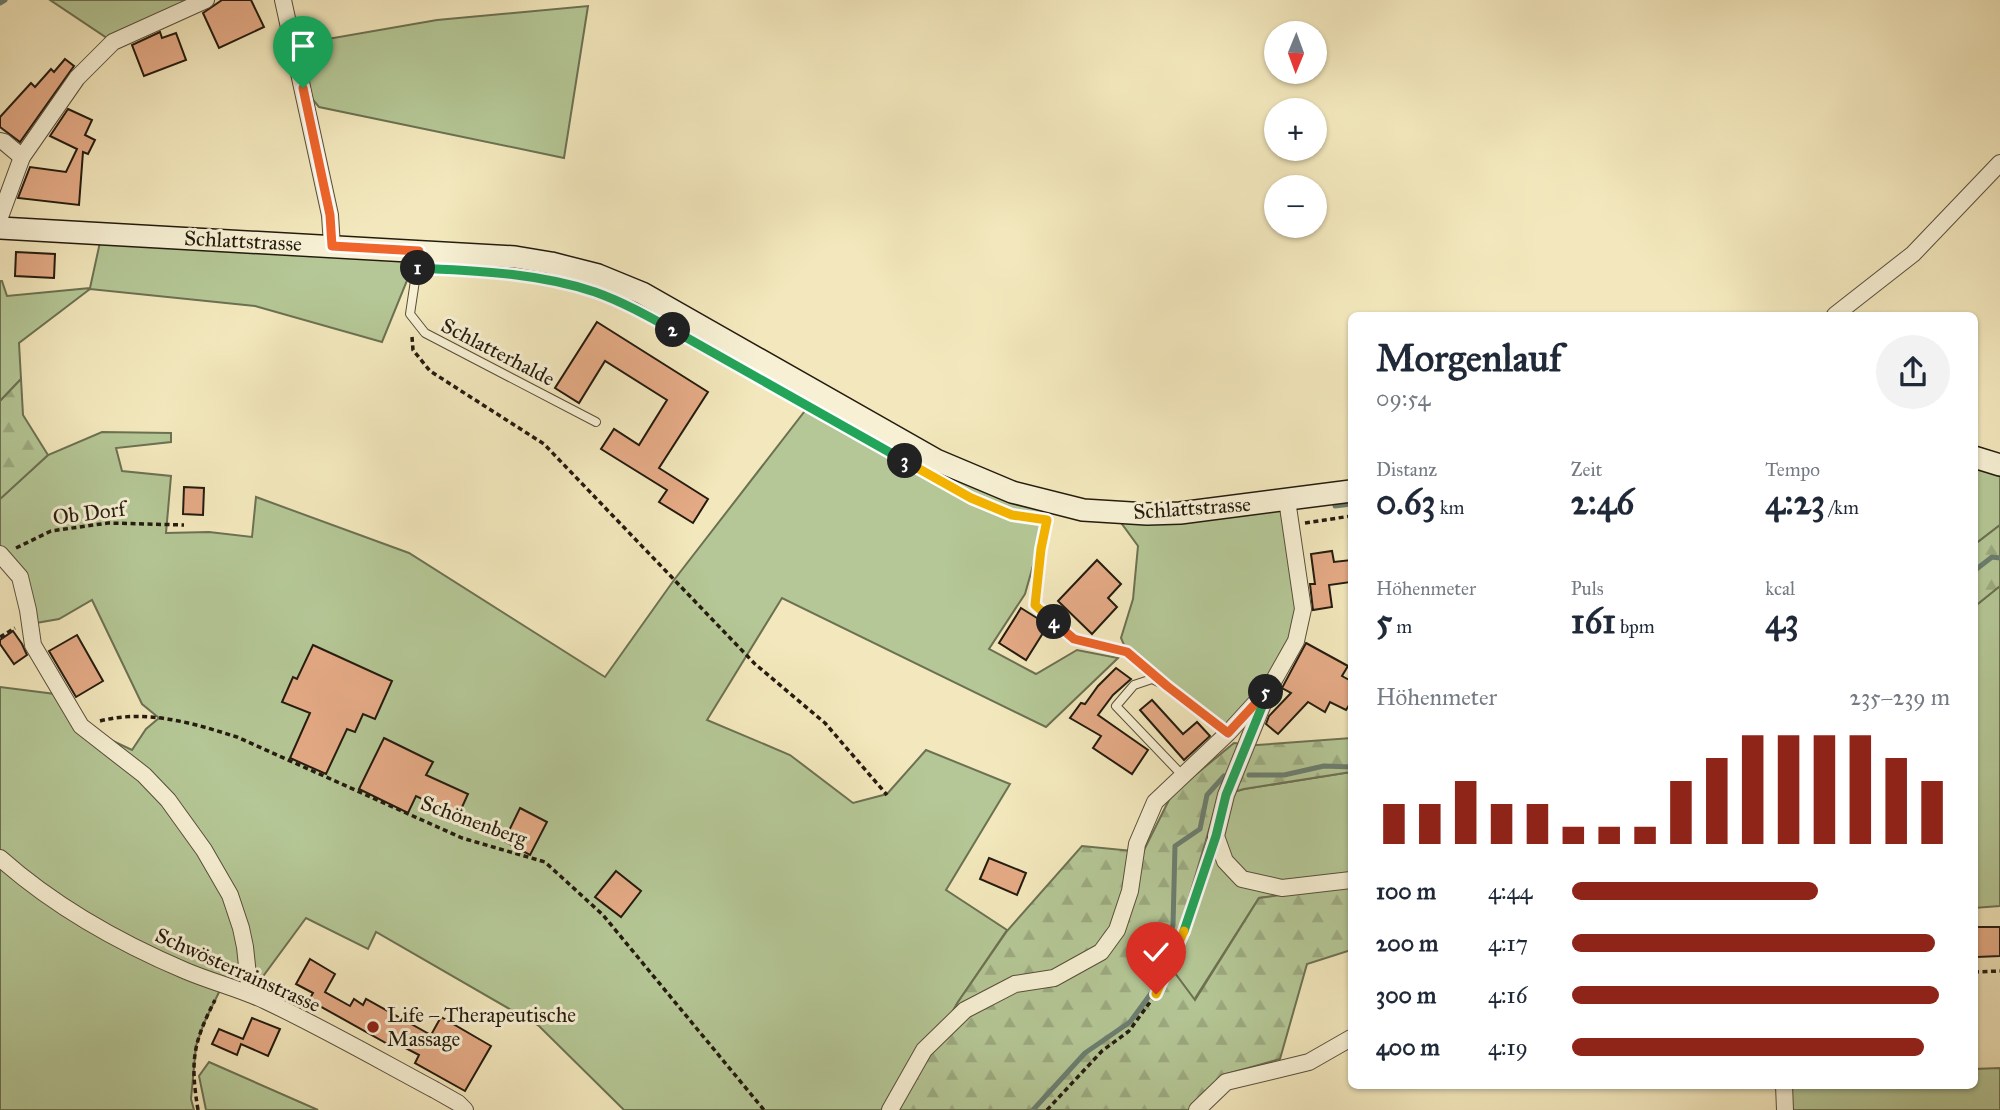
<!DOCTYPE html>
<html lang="de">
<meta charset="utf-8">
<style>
:root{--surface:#fff;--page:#f2f2f3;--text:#1f2937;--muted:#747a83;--accent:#8f2418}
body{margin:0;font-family:"IM FELL Great Primer",serif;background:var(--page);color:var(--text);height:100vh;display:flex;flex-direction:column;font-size:26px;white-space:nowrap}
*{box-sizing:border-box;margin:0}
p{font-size:23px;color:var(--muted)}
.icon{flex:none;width:38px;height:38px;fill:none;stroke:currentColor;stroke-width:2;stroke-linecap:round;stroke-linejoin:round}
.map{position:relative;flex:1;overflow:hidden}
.drawer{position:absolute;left:1348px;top:312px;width:630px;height:777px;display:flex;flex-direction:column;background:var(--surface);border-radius:10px;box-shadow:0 2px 5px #0004}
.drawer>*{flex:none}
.needle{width:46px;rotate:181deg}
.buttons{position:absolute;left:1264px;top:21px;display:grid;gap:14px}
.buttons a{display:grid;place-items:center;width:63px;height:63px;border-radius:50%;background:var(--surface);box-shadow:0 2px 5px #0004;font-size:35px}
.pin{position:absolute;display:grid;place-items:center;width:60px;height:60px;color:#fff;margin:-72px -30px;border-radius:50% 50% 50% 0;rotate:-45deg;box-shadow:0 0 7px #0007}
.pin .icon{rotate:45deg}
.km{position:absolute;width:35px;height:35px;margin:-18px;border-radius:50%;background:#222;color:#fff;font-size:19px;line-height:35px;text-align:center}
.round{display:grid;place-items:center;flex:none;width:74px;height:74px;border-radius:37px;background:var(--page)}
.headline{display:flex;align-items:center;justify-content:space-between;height:119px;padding:0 28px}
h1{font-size:38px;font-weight:800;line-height:52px}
.metrics{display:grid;grid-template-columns:repeat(3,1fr);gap:10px;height:119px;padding:7px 28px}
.metrics div{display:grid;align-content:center}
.metrics b{font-size:35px;font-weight:800}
.metrics small{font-size:19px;font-weight:400}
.metrics p{font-size:19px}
.chart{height:196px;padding:14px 28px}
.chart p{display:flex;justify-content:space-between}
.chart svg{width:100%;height:126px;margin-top:7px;stroke:var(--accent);stroke-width:6}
ul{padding:0 28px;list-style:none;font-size:23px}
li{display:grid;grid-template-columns:112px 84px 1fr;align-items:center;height:52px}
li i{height:18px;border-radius:9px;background:var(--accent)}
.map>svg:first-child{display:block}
.green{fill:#b5c796;stroke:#6c7152;stroke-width:2}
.forest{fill:url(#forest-firs);stroke:#6c7152;stroke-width:2}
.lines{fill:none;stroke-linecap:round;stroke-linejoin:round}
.stream{stroke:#6b7e70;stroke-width:5}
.building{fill:#e5ab86;stroke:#241b0f;stroke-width:2}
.lane-casing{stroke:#584e3a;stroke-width:10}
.street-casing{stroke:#584e3a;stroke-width:18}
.secondary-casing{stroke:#241b0f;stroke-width:24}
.path{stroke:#241b0f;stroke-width:3.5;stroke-dasharray:5 3.5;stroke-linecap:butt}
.lane{stroke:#f7f0d4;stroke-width:8}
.street{stroke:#f7f0d4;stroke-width:16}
.secondary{stroke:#f7f0d4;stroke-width:21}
.split-1-casing{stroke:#fff;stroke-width:14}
.split-2-casing{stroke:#fff;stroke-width:14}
.split-3-casing{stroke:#fff;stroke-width:14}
.split-4-casing{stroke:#fff;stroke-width:14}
.split-5-casing{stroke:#fff;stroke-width:14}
.split-6-casing{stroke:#fff;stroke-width:14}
.split-7-casing{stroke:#fff;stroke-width:14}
.split-1{stroke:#f0652b;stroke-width:9}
.split-2{stroke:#22a559;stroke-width:9}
.split-3{stroke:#22a559;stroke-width:9}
.split-4{stroke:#f5b400;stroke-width:9}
.split-5{stroke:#f0652b;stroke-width:9}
.split-6{stroke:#22a559;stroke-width:9}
.split-7{stroke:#f5b400;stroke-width:9}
.poi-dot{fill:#8f2418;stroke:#f7f0d4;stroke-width:2.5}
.labels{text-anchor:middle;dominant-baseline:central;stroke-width:6;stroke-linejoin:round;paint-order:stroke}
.street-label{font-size:21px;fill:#241b0f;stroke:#f7f0d4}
.poi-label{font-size:21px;fill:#241b0f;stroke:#f7f0d4;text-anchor:start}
</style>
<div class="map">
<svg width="2000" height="1110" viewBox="0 0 2000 1110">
<defs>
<pattern id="forest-firs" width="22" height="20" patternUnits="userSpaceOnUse" patternTransform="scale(1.75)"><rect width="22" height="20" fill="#b5c796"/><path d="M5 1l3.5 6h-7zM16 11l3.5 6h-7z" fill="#9caa80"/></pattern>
</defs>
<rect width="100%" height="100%" fill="#f3e8bd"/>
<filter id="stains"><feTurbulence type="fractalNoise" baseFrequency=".00286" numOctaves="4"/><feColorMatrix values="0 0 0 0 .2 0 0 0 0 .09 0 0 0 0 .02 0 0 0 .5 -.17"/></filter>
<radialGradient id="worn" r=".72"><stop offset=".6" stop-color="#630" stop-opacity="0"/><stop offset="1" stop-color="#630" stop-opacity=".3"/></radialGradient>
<g class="green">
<polygon points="50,0 206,0 113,42"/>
<polygon points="588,6 564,158 319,107 303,88 293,45 437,20"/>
<polygon points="102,233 419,251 382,342 255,306 90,289 19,343 21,379 0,401 0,281 2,281 7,296 90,288"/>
<polygon points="818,394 1051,502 1025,594 989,649 1036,674 1077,650 1118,658 1046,727 782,598 707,720 790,755 853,803 887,794 926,750 1010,784 946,890 1007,930 958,1002 897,1110 624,1110 539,1026 376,932 368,949 306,918 250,994 222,986 204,1023 196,1046 191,1099 194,1110 0,1110 0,687 63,695 81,726 132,750 146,729 159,718 142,704 92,600 59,619 30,624 28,610 0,554 0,499 48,455 102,432 171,433 171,442 116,448 122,471 171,476 166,533 209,532 252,537 256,497 409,553 605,677 674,580"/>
<polygon points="1974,456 2000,463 2000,525 1974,545"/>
<polygon points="1287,500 1303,609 1296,641 1228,733 1167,686 1127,652 1121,638 1133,599 1138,546 1114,513"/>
<polygon points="2000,586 2000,906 1974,908 1974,607"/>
<polygon points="1351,772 1351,887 1259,898 1194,1000 1169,965 1219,796 1244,789"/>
<polygon points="209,1062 318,1110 206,1110 199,1076"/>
<polygon points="2000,1068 2000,1110 1785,1110 1784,1085 1974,1085 1974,1069"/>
</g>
<g class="forest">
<polygon points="21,379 23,415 48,455 0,499 0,401"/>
<polygon points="2000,525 2000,586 1974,607 1974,545"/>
<polygon points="1351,738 1351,772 1244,789 1219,796 1169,965 1195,1000 1259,898 1344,886 1351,887 1351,950 1307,964 1280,1059 1227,1074 1191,1110 897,1110 958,1002 1007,931 1082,846 1143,852 1172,794 1234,743 1257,745"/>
</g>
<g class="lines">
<g class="stream">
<polyline points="0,3 5,0"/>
<polyline points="1335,506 1351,504"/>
<polyline points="1974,571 1992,557 2000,558"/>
<polyline points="1249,775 1284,775 1324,766 1351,767"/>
<polyline points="1033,1110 1085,1053 1130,1022 1152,992 1173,925 1175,846 1200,829 1207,795 1224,776"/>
</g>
</g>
<g class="building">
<polygon points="222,0 251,0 264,27 219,48 203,13"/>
<polygon points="160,32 162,38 176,33 186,60 144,76 132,45"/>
<polygon points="65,59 74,66 20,142 0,127 0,117 31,83 35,87 51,69 54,72"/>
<polygon points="68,109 92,120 85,135 95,140 88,154 83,152 79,205 18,198 30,167 66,172 77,149 50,136"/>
<polygon points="16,252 55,254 54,278 15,276"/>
<polygon points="597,322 708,392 659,468 708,499 693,523 659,502 667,490 601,449 614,429 639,445 667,400 605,361 579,403 555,388"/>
<polygon points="184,487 204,488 203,515 183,514"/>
<polygon points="1332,551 1334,562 1351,560 1351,582 1329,585 1332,607 1313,610 1310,584 1315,584 1311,554"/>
<polygon points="1097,560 1121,584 1108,598 1117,607 1092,634 1058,601"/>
<polygon points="1021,608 1048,625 1026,660 999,643"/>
<polygon points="13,631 22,644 27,655 14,664 0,644 0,640"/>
<polygon points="77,635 103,681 76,697 49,651"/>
<polygon points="1306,643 1348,666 1342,676 1351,681 1351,702 1346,710 1330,702 1325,712 1308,702 1278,734 1266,724 1269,716 1291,693 1282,688"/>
<polygon points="313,645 392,681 375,719 363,714 355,732 347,729 326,774 290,758 310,713 282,702 293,677 297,679"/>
<polygon points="1116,668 1131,679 1113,695 1098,715 1148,750 1132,774 1093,748 1101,736 1070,718 1081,703 1085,704 1098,686"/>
<polygon points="1152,700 1183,734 1197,722 1210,736 1184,760 1140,710"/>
<polygon points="384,738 433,762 426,775 468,794 458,816 416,796 408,813 359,789"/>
<polygon points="520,808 547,822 530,855 504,841"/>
<polygon points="989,858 1026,873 1017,895 980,879"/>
<polygon points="616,871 641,891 621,917 595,897"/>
<polygon points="1977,927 2000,927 2000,956 1977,957"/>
<polygon points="310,959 335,974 325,992 350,1006 354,999 363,1005 366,999 431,1035 441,1017 491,1046 465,1091 415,1063 419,1055 396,1043 393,1047 309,1000 313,993 296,984"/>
<polygon points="252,1018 280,1029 268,1056 241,1044 237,1055 212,1044 219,1029 243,1039"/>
</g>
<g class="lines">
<defs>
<g id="lane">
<polyline points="419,254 410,314 425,333 596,422"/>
<polyline points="1183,776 1116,706 1134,685 1152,679 1167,686 1228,733"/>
</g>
<g id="street">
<polyline points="283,0 330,215 332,246"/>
<polyline points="0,141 4,142 22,157"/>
<polyline points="0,217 22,157 77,78 113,42 206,0"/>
<polyline points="1835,315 1913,254 2000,163"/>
<polyline points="0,554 20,577 28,610 33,645 81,726 144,775 168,800 204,850 230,895 241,928 245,947 250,994"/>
<polyline points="1265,699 1226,795 1216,836 1225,861 1242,879 1282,888 1351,880"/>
<path d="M0,858c54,48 120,85 186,113 26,11 54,18 80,30 57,27 113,59 169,89l23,13 7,7"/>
<polyline points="1784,1085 1785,1110"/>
<polyline points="890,1110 924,1050 965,1010 1015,984 1054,978 1101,952 1117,930 1130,891 1137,844 1155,802 1228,733 1270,687 1296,641 1303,609 1287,500"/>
<polyline points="1197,1110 1226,1082 1309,1062 1351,1038"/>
</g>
<g id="secondary">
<polyline points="0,228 515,257 551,263 598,275 642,293 936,460 1012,492 1083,510 1147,514 1180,513 1351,491"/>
<polyline points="1974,457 2000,465"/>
</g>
</defs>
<use href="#lane" class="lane-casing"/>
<use href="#street" class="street-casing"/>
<use href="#secondary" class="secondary-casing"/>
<g class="path">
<polyline points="412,337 413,350 430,371 544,444 755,664 825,723 887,795"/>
<polyline points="967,496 1012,515 1028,518"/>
<polyline points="1047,518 1041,549 1035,605 1074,639 1127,652 1146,668"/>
<polyline points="1305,523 1351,516"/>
<polyline points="16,548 51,531 108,523 184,525"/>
<polyline points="0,637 15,628"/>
<path d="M100,721c46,-12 93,2 137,16l225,101 83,24 58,53 161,195"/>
<polyline points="1974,972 2000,971"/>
<path d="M198,1110c-8,-49 -5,-67 17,-110"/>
<polyline points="1047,1110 1102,1051 1129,1031 1156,994 1179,946 1208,861"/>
</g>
<use href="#lane" class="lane"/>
<use href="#street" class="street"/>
<use href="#secondary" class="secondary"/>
</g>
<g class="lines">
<defs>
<polyline id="split-1" points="303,88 330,215 332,246 419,251 418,268"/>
<path id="split-2" d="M418,268c60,3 120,5 177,24 28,10 53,24 78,38"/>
<polyline id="split-3" points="673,330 905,461"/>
<polyline id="split-4" points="905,461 971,498 1012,515 1047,520 1041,549 1035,605 1054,622"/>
<polyline id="split-5" points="1054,622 1074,639 1127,652 1167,686 1228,733 1266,692"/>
<polyline id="split-6" points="1184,931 1216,836 1226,795 1270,687 1266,692"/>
<polyline id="split-7" points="1156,994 1184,931"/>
</defs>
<use href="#split-1" class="split-1-casing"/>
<use href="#split-2" class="split-2-casing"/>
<use href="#split-3" class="split-3-casing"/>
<use href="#split-4" class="split-4-casing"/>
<use href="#split-5" class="split-5-casing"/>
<use href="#split-6" class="split-6-casing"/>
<use href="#split-7" class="split-7-casing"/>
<use href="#split-1" class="split-1"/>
<use href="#split-2" class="split-2"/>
<use href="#split-3" class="split-3"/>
<use href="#split-4" class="split-4"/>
<use href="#split-5" class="split-5"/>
<use href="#split-6" class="split-6"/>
<use href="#split-7" class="split-7"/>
</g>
<circle class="poi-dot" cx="373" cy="1027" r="7"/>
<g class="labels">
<g class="street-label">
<text transform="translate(243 241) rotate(3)">Schlattstrasse</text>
<text transform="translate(498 352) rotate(27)">Schlatterhalde</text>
<text transform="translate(1192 508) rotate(-4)">Schlattstrasse</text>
<text transform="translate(89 513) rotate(-7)">Ob Dorf</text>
<text transform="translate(474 821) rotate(20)">Schönenberg</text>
<text transform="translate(238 970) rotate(24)">Schwösterrainstrasse</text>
</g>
<g class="poi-label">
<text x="387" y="1015">Life – Therapeutische<tspan x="387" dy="24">Massage</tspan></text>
</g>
</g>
<rect width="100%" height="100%" filter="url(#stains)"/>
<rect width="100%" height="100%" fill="url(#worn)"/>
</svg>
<div class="buttons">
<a><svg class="needle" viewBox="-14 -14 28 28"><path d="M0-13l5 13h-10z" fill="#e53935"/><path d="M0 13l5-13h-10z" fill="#747a83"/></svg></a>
<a>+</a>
<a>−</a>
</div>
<div class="pin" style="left:303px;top:88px;background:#1e9e55"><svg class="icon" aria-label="arrive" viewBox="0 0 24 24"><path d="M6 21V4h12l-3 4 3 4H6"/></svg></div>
<div class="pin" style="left:1156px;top:994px;background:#d93025"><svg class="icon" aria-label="check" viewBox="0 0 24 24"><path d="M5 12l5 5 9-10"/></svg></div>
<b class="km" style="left:418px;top:268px">1</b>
<b class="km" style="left:673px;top:330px">2</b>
<b class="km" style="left:905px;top:461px">3</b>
<b class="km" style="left:1054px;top:622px">4</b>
<b class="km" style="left:1266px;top:692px">5</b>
<section class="drawer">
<div class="headline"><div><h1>Morgenlauf</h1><p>09:54</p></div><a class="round"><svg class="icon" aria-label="share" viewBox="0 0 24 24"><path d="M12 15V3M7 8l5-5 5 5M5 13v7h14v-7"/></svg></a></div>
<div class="metrics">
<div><p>Distanz</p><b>0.63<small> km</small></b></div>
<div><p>Zeit</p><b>2:46</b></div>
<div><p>Tempo</p><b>4:23<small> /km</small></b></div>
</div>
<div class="metrics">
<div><p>Höhenmeter</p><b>5<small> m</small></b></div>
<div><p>Puls</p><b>161<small> bpm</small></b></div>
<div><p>kcal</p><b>43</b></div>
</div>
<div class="chart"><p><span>Höhenmeter</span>235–239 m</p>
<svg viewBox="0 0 160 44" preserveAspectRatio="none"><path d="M5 44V30M15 44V30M25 44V22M35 44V30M45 44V30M55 44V38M65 44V38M75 44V38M85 44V22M95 44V14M105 44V6M115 44V6M125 44V6M135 44V6M145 44V14M155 44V22"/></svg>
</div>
<ul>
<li><b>100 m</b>4:44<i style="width:65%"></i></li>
<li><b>200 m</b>4:17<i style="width:96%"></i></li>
<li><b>300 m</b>4:16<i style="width:97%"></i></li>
<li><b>400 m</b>4:19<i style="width:93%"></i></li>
</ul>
</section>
</div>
